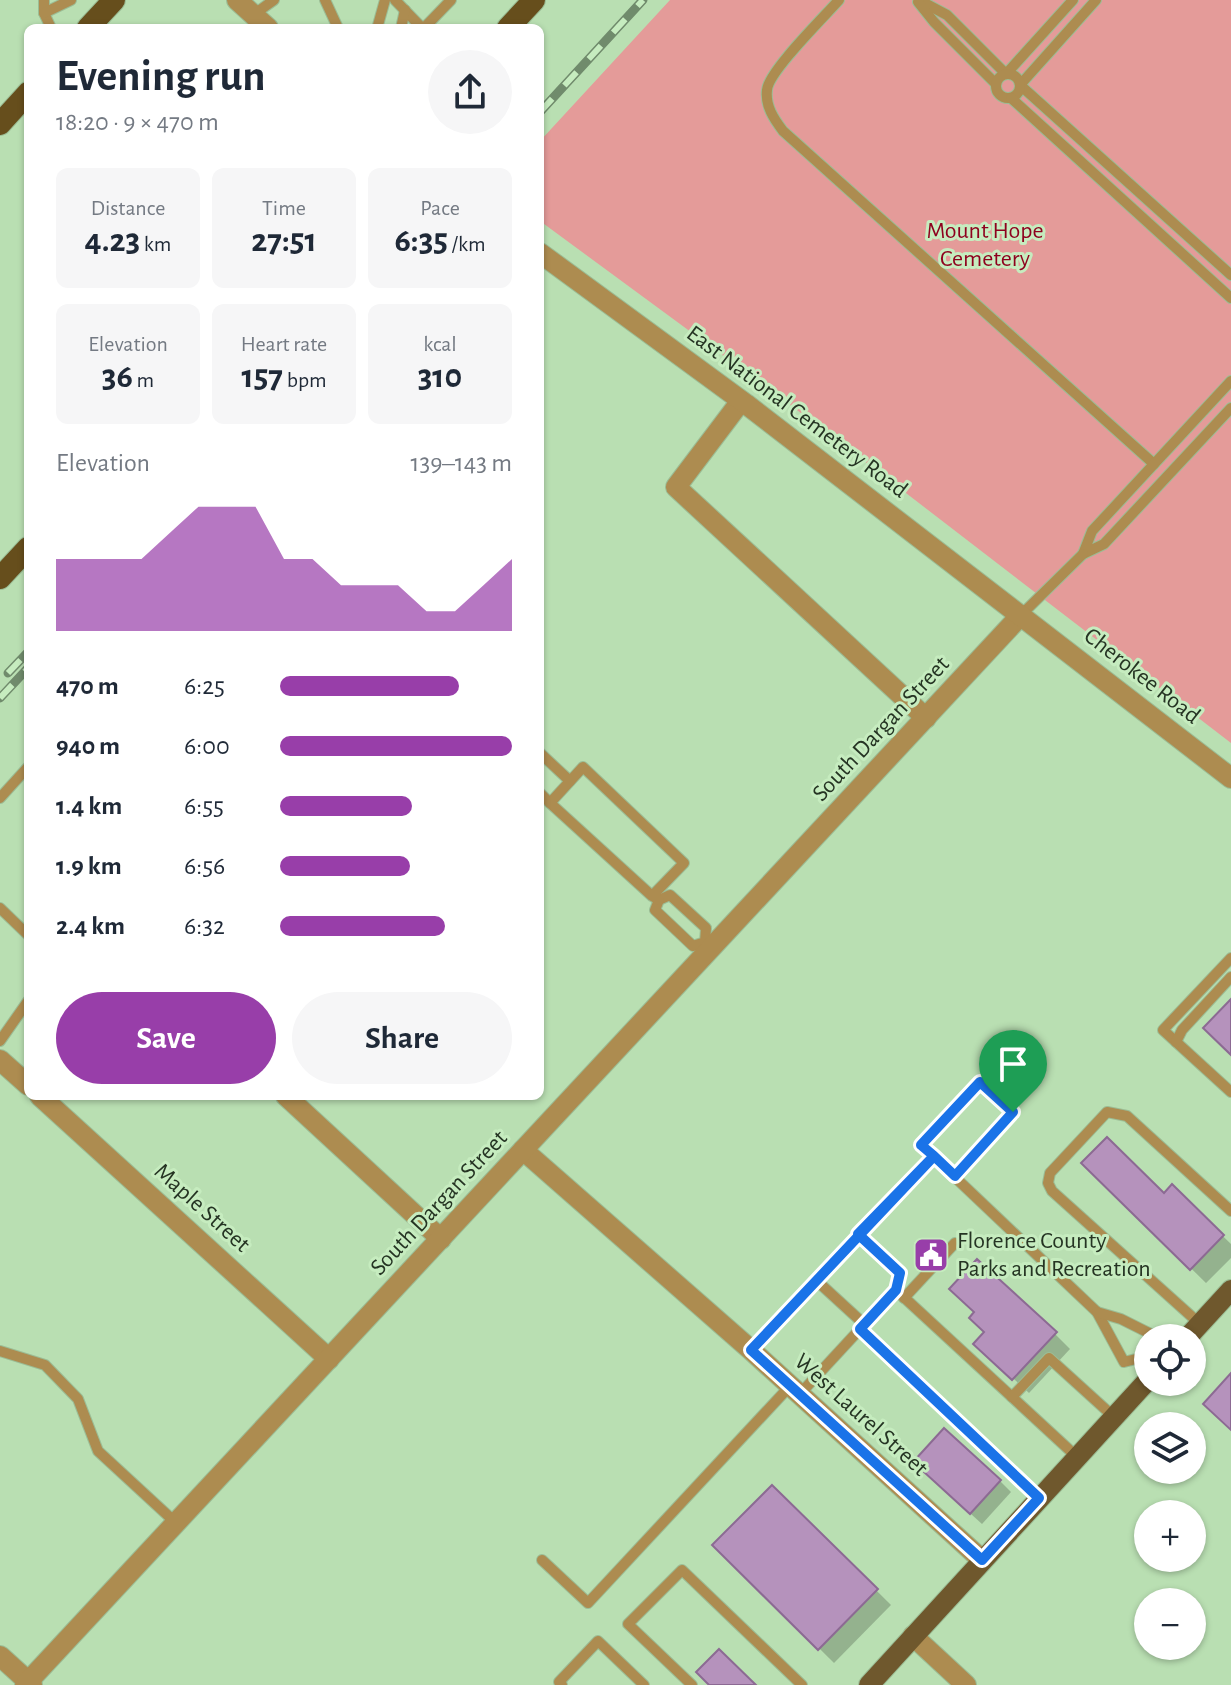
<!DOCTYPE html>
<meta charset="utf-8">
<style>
:root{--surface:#fff;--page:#f6f6f7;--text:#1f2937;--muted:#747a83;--accent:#983ea9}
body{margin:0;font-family:"Alegreya Sans",sans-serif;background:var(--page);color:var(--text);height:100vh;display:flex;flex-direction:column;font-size:30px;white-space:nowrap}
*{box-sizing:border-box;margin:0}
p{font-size:26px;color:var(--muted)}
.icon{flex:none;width:44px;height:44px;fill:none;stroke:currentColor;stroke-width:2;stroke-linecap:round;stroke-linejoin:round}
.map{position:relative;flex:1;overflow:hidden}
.sheet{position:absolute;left:24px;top:24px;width:520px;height:1076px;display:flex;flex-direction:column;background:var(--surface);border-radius:12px;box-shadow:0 2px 6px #0004}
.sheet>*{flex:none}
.buttons{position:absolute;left:1134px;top:1324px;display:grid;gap:16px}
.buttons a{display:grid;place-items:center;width:72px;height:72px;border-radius:50%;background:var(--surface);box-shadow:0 2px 6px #0004;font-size:40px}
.pin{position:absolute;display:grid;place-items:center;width:68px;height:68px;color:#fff;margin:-82px -34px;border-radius:50% 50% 50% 0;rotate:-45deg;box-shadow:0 0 8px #0007}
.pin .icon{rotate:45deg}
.round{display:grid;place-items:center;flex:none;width:84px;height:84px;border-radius:42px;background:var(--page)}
.overview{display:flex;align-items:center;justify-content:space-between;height:136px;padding:0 32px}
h1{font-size:44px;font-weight:700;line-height:60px}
.stats{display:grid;grid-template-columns:repeat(3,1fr);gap:12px;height:136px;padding:8px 32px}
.stats div{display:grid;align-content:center;border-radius:12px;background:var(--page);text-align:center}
.stats b{font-size:34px;font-weight:700}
.stats small{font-size:22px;font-weight:400}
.stats p{font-size:22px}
.chart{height:224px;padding:16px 32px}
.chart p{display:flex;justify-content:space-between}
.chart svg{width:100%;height:144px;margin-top:8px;fill:var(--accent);opacity:.7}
.primary-button{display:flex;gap:16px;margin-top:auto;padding:16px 32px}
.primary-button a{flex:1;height:92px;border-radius:48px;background:var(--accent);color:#fff;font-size:32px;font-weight:700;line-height:92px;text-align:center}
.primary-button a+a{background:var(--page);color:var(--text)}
ul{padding:0 32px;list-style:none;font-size:26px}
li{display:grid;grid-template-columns:128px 96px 1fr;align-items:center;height:60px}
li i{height:20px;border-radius:10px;background:var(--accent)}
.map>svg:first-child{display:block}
.green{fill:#e49b99}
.shadow{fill:#0003}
.building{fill:#b592bc;stroke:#8c6a93;stroke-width:2}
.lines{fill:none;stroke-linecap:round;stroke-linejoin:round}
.service-casing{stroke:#9bbd95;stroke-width:12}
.minor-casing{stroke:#9bbd95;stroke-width:22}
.tertiary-casing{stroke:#9bbd95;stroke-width:22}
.primary-casing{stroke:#9bbd95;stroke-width:22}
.trunk-casing{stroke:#9bbd95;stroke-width:24}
.service{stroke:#ad8c50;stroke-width:10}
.minor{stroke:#ad8c50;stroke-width:20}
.tertiary{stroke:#ad8c50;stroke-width:20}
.primary{stroke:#6f582d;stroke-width:20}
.trunk{stroke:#664e1c;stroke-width:22}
.rail-casing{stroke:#708b6c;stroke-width:9}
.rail{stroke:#c6ecbf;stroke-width:6;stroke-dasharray:18;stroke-linecap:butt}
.route-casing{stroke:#fff;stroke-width:16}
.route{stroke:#1a73e8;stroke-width:10}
.labels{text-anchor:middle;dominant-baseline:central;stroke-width:6;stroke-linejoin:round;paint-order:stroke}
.park-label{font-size:24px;fill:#8e001e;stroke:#c6ecbf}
.street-label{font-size:24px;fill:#253423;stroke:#c6ecbf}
.poi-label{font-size:24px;fill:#253423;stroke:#c6ecbf;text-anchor:start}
</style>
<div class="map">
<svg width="1231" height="1685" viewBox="0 0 1231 1685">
<rect width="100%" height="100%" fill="#b9dfb2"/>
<polygon class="green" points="670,0 1231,0 1231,743 824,430 540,221 540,141"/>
<g class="shadow">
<polygon points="1084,1163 1164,1195 1172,1187 1231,1244 1231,1258 1206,1283"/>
<polygon points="1055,1334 1070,1349 1029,1393 991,1358"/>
<polygon points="926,1473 1000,1481 1011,1492 982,1524"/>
<polygon points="772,1487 891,1605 834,1663 715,1545"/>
</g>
<g class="building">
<polygon points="1231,999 1231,1055 1203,1028"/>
<polygon points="1107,1137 1164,1193 1172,1184 1224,1235 1190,1270 1081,1163"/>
<polygon points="977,1259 1057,1332 1012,1380 973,1344 984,1332 969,1318 974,1312 949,1289"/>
<polygon points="1231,1373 1231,1430 1203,1404"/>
<polygon points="944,1428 1001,1480 970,1514 913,1462"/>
<polygon points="772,1485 878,1589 818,1650 712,1545"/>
<polygon points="719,1649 756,1685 709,1685 696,1672"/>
</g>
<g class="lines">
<defs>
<g id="service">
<polyline points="44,0 44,13 51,28"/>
<polyline points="325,0 338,28"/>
<polyline points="395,0 422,28"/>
<path d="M839,0c-15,17 -71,72 -72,90 -2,16 7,29 16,41l371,333"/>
<polyline points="919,0 947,15 1006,74 1073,0"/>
<polyline points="1096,0 1020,85 1231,275"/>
<polyline points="918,2 934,22 996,84"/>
<polyline points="44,13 71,0"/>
<polyline points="253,15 274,0"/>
<polyline points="378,25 385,0"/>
<polyline points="401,28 405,10"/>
<polyline points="424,28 451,0"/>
<circle cx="1008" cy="86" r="12"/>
<polyline points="1011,98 1231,298"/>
<polyline points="1231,381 1092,531 1083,554 1104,544 1231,408"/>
<polyline points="1021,615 1083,554"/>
<polyline points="540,753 570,781"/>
<polyline points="540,793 550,803"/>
<polyline points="0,798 28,767"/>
<polygon points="670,895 706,928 705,942 693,946 655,910 659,900"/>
<polyline points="652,896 684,863 583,767 550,803 652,896 659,900"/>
<polyline points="0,908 28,935"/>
<polyline points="1231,958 1163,1030 1231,1092"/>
<polyline points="0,1041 28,1001"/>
<polyline points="1176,1042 1182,1030 1231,977"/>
<polyline points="955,1176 1013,1112 980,1082 921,1145 1097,1312 1124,1362 1148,1356"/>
<polyline points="858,1234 900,1273 896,1290"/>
<polyline points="816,1280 864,1324"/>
<polyline points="904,1298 955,1243"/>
<polyline points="1097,1312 1121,1319 1151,1334 1150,1338"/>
<polyline points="1200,1324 1052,1191 1048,1183 1050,1173 1107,1112 1127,1116 1231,1211"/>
<polyline points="860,1329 1039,1498"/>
<polyline points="751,1350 934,1156"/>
<polyline points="0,1351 45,1365 78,1399 98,1451 176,1523"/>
<polyline points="799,1395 896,1290 1077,1457"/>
<polyline points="1012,1397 1049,1358 1114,1417"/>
<polyline points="542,1560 588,1603 790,1386"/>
<polyline points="562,1685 559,1682 598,1641 644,1685"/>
<polyline points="692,1685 628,1624 682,1570 802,1685"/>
</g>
<g id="minor">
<polyline points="741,401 676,487 926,718"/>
<polyline points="0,1060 28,1085"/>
<polyline points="40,1096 329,1359"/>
<polyline points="286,1096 441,1239"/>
<polyline points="523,1150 751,1350 982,1560"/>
<polyline points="913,1636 966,1685"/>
<polyline points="0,1656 32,1685"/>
<polyline points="25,1685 1021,615"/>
</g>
<g id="tertiary">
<polyline points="237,0 268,28"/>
<polyline points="540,253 746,404 1231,778"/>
</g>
<g id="primary">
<polyline points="1187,1338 1231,1290"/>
<polyline points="869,1685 1148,1380"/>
</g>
<g id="trunk">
<polyline points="88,28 114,0"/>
<polyline points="508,28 534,0"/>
<polyline points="0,124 28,93"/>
<polyline points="0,578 28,548"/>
</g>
</defs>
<use href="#service" class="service-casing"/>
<use href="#minor" class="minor-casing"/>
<use href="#tertiary" class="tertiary-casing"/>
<use href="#primary" class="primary-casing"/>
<use href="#trunk" class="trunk-casing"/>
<use href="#service" class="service"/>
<use href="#minor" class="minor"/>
<use href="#tertiary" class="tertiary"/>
<use href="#primary" class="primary"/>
<use href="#trunk" class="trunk"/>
<defs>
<g id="rail">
<polyline points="540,112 643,0"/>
<polyline points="8,673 28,652"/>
<polyline points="0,698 28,668"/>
</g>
</defs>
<use href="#rail" class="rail-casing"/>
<use href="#rail" class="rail"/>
</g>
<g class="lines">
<defs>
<polyline id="route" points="1013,1112 980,1082 921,1145 934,1156 751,1350 982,1560 1039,1498 860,1329 896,1290 900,1273 858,1234 934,1156 955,1176 1013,1112"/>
</defs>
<use href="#route" class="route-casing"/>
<use href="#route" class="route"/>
</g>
<defs>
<symbol id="civic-square" viewBox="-11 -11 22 22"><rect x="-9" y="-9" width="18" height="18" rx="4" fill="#983ea9" stroke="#c6ecbf"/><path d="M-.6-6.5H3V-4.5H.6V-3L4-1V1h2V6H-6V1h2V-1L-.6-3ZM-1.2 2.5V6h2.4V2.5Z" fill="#fff"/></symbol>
</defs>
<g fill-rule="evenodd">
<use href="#civic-square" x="911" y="1235" width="40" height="40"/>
</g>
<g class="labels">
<g class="park-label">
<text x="985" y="231">Mount Hope<tspan x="985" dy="28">Cemetery</tspan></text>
</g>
<g class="street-label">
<text transform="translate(797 412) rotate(37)">East National Cemetery Road</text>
<text transform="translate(1142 676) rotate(38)">Cherokee Road</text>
<text transform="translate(881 729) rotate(-47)">South Dargan Street</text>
<text transform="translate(439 1203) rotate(-47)">South Dargan Street</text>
<text transform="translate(202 1208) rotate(42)">Maple Street</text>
<text transform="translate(861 1415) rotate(42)">West Laurel Street</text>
</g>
<g class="poi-label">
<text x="957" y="1241">Florence County<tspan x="957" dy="28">Parks and Recreation</tspan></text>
</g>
</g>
</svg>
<div class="buttons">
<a><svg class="icon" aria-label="locate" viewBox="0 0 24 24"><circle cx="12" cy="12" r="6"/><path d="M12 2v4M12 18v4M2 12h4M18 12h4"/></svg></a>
<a><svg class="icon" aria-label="layers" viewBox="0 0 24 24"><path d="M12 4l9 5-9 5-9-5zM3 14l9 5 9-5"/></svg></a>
<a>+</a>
<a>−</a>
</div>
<div class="pin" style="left:1013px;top:1112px;background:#1e9e55"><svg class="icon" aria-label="arrive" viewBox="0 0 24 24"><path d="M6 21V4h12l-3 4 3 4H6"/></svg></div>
<section class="sheet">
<div class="overview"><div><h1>Evening run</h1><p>18:20 · 9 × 470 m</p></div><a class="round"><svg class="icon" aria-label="share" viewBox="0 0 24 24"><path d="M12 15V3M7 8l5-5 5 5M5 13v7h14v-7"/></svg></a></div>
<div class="stats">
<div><p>Distance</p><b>4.23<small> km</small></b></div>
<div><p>Time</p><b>27:51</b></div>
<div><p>Pace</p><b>6:35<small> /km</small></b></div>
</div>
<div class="stats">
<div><p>Elevation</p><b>36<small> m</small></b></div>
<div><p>Heart rate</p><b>157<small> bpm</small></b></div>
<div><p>kcal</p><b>310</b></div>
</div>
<div class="chart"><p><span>Elevation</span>139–143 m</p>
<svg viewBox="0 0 160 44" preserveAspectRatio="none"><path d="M0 44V22L10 22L20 22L30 22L40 14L50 6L60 6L70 6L80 22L90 22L100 30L110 30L120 30L130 38L140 38L150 30L160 22V44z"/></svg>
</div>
<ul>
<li><b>470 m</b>6:25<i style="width:77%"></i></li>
<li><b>940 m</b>6:00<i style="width:100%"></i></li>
<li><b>1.4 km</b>6:55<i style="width:57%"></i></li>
<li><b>1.9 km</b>6:56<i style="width:56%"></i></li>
<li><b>2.4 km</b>6:32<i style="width:71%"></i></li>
</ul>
<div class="primary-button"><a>Save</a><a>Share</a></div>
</section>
</div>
